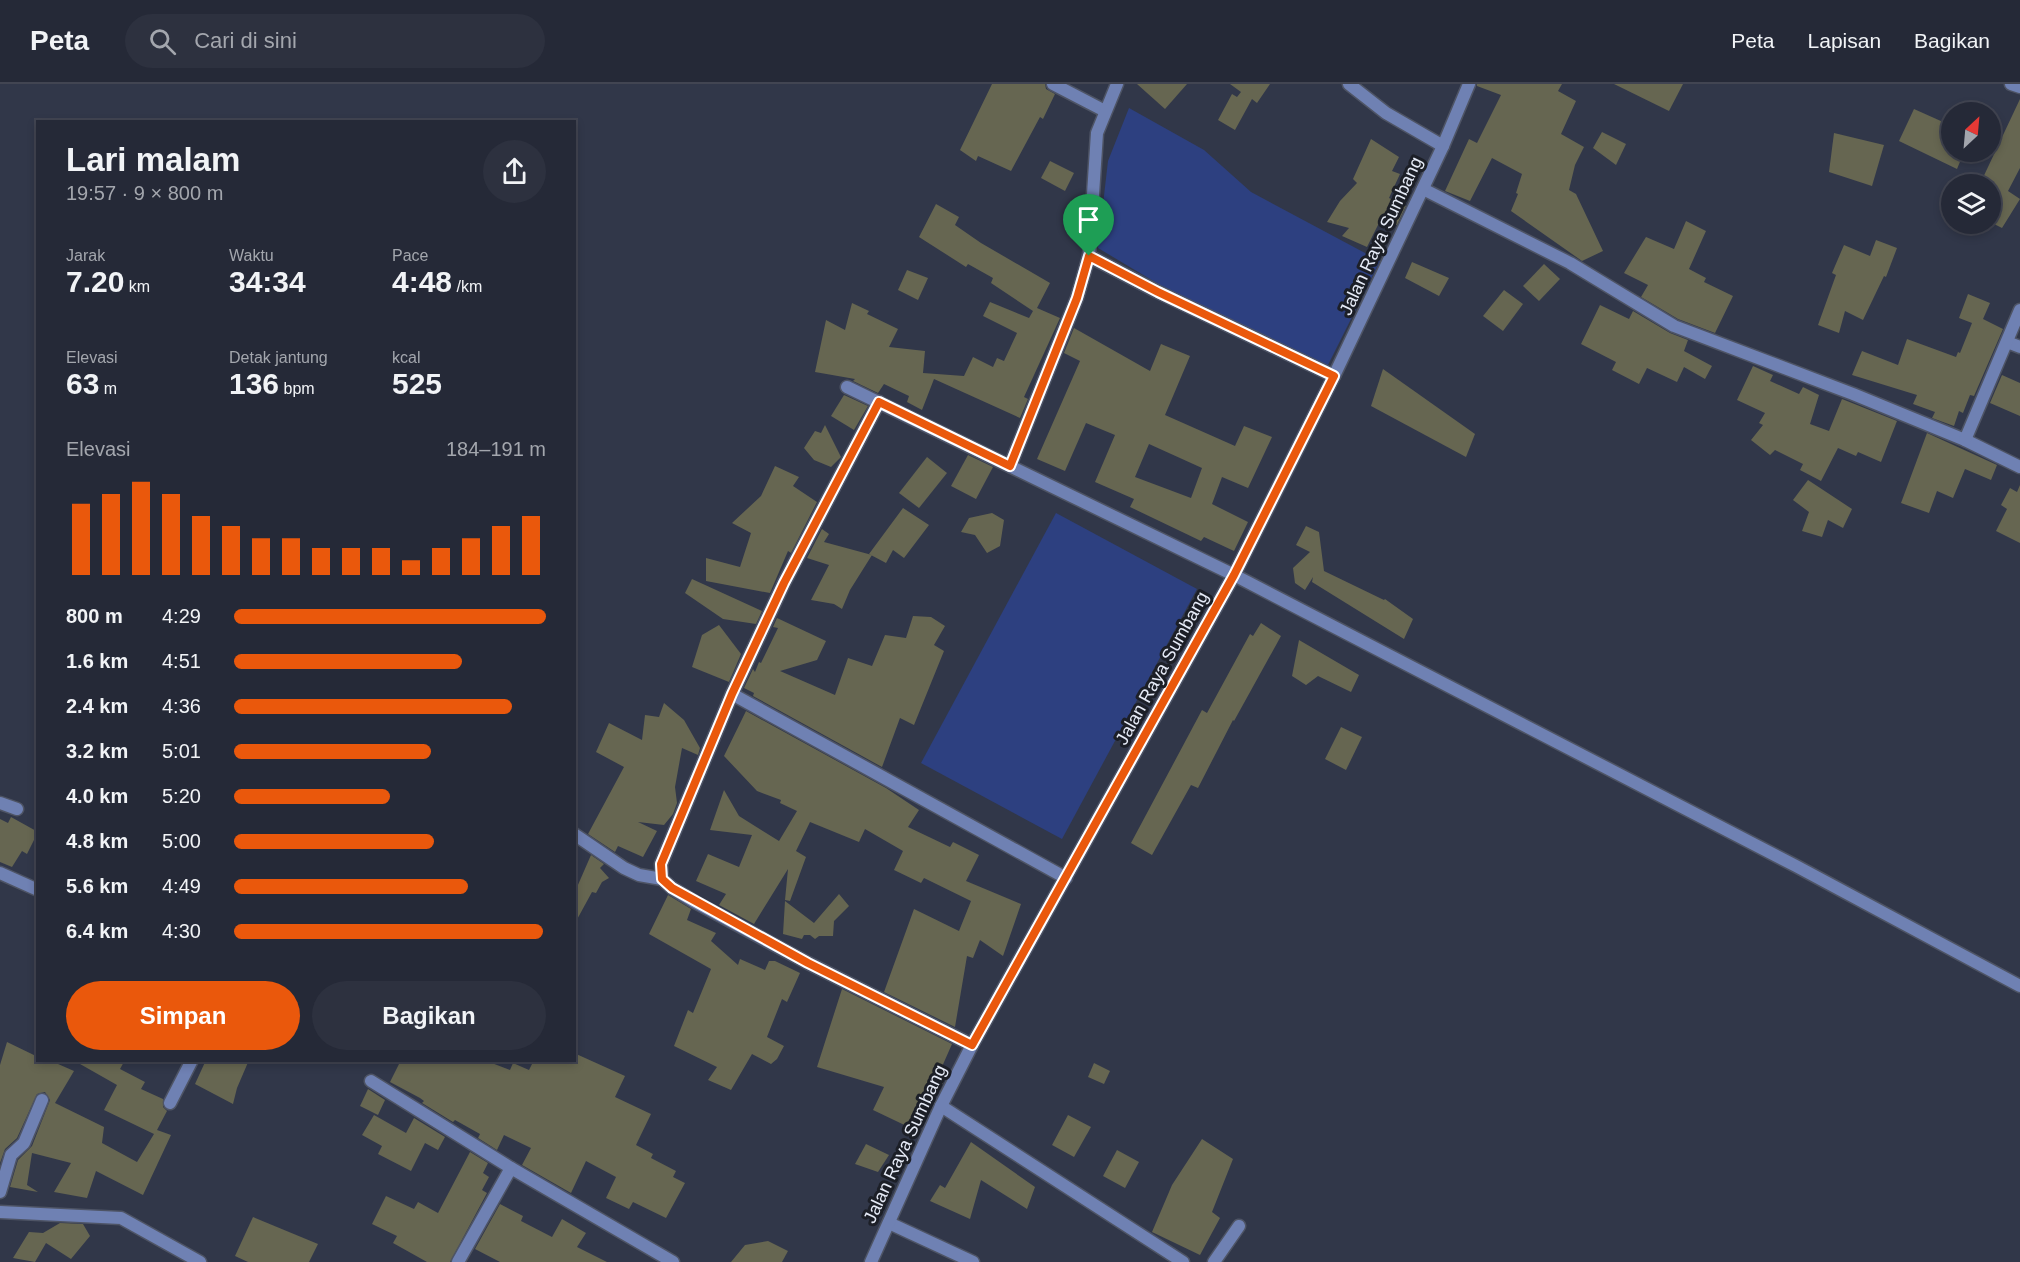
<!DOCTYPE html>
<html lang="id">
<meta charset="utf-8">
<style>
:root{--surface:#252937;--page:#2d313f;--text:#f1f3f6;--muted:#a3a6ad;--line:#424552;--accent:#ea580c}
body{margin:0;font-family:Arial,sans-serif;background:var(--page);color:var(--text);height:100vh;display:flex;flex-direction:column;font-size:22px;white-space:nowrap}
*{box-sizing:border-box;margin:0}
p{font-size:20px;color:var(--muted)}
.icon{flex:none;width:33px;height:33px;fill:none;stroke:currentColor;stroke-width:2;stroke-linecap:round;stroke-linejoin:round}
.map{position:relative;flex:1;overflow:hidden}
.sheet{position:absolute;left:36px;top:36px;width:540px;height:942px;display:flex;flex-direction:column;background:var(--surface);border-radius:0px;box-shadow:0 3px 9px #0003,0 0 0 2px var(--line)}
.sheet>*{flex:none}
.needle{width:39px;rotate:26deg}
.buttons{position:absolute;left:1941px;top:18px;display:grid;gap:12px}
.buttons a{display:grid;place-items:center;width:60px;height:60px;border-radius:50%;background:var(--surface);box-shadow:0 3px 9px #0003,0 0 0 2px var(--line);font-size:30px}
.pin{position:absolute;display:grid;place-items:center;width:51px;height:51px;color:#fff;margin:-62px -26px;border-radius:50% 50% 50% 0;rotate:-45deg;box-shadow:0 0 6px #0007}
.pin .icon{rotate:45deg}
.round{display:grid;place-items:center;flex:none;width:63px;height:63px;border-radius:32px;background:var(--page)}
.head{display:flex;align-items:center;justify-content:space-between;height:102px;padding:0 30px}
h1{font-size:33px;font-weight:700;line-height:45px}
.figures{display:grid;grid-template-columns:repeat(3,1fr);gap:9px;height:102px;padding:6px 30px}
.figures div{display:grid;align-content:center}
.figures b{font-size:30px;font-weight:700}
.figures small{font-size:16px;font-weight:400}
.figures p{font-size:16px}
.chart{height:168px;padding:12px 30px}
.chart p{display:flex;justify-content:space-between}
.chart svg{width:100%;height:108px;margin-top:6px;stroke:var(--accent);stroke-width:6}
.cta{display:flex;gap:12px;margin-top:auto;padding:12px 30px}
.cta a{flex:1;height:69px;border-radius:36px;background:var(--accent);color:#fff;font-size:24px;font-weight:700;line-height:69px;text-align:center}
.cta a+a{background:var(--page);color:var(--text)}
ul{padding:0 30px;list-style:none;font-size:20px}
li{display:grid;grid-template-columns:96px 72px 1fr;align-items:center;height:45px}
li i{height:15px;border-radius:8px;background:var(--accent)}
header{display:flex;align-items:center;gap:36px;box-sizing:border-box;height:84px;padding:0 30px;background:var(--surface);border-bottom:2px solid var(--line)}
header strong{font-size:28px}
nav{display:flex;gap:33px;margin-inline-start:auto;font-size:21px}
.search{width:420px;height:54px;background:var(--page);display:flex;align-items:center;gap:15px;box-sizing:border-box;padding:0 21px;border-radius:33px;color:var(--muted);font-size:22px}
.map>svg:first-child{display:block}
.green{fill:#2d4080}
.building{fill:#666651;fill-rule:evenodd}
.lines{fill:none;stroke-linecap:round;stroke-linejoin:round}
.minor-casing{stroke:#4e5465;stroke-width:15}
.tertiary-casing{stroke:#4e5465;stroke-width:15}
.minor{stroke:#6f81b3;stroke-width:12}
.tertiary{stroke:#6f81b3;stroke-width:12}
.route-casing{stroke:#fff;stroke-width:12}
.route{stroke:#ea580c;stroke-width:8}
.labels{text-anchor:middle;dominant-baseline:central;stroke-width:6;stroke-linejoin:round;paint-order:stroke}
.street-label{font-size:18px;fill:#e6ebf7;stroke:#1c1f27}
</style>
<header>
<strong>Peta</strong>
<div class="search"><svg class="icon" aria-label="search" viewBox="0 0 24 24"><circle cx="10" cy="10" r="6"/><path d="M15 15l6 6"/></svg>Cari di sini</div>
<nav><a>Peta</a><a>Lapisan</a><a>Bagikan</a></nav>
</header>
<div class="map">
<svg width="2020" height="1178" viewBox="0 0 2020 1178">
<rect width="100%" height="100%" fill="#313749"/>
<g class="green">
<polygon points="1129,24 1204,66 1251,108 1380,177 1327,283 1160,201 1098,164 1108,77"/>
<polygon points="1056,429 1197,505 1062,755 921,679"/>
</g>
<g class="building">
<polygon points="992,0 1045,0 1046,5 1055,10 1043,35 1040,33 1011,87 978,72 976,77 960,66"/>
<polygon points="1137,0 1187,0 1165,25"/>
<polygon points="1230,0 1270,0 1257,19 1252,15 1235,46 1218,36 1232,10 1237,13 1241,8"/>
<polygon points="1477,0 1562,0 1558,7 1576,17 1561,50 1584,63 1575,81 1569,106 1576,110 1603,167 1582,177 1511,127 1518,110 1516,109 1522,90 1492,74 1470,117 1445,107 1469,55 1477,59 1501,11 1477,2"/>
<polygon points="1614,0 1683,0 1669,27"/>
<polygon points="2020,15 2020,84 2008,107 2020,115 2002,144 1990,138 1990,100 1980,100"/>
<polygon points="1914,25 1952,42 1952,68 1964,68 1957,85 1899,57"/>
<polygon points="1602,48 1626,60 1616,81 1593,64"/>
<polygon points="1834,49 1884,61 1872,102 1829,88"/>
<polygon points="1371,55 1399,73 1392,87 1400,90 1389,114 1406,122 1397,141 1380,137 1367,163 1342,152 1349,144 1327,138 1340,117 1357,99 1353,95"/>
<polygon points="1050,77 1074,89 1065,107 1041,94"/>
<polygon points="936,120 959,133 955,141 981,159 1050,199 1037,224 1060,234 1024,313 1028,315 1020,334 934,295 922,326 907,318 909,312 884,300 878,309 853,297 855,295 815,288 826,236 845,246 852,219 869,227 867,230 898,245 889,263 925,267 923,289 964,292 973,273 993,283 997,274 1004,277 1017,249 983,232 990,218 1029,234 1033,227 991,199 993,194 968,180 966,183 919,153"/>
<polygon points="1686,137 1706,147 1689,185 1706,194 1704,198 1733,212 1715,249 1678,235 1641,213 1648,201 1624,189 1646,153 1674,165"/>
<polygon points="1876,156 1897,164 1886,193 1884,192 1863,236 1845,227 1839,249 1818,241 1836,191 1832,189 1844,161 1870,172"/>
<polygon points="1412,178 1449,194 1439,212 1405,194"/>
<polygon points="1544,180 1560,195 1539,217 1523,202"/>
<polygon points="907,186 928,194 918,216 898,206"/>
<polygon points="1504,206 1523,220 1503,247 1483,232"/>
<polygon points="1968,210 1990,219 1983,235 2003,245 1974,312 1970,311 1963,329 1959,327 1954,342 1932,334 1935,328 1913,320 1917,311 1852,291 1862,267 1898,281 1907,255 1956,273 1958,268 1960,269 1972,239 1959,234"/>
<polygon points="1600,221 1629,235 1633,227 1670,249 1688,256 1684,267 1712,282 1705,295 1684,283 1677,298 1647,284 1639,300 1612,286 1616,278 1581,260"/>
<path d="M1074,244l76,43 11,-27 29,12 -25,59 70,31 9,-20 28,11 -24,51 -26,-11 -10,27 36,18 -14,29 -30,-14 -3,4 -71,-34 4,-8 -39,-17 20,-47 -29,-12 -21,48 -28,-12 43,-98 -16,-8zM1149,360l53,24 -11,30 -56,-21z"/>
<polygon points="1753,282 1773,291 1770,297 1799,310 1803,303 1819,311 1810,340 1829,347 1842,315 1897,337 1881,378 1858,368 1856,372 1838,364 1821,397 1800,386 1803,380 1775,366 1770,371 1751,356 1763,341 1759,339 1765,329 1737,316"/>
<polygon points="1383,285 1475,350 1466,373 1371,322"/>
<polygon points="2002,291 2020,299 2020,332 1990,319"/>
<polygon points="844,311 868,322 854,346 831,332"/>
<polygon points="825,341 841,373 831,383 814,376 804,364 815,347 821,349"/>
<polygon points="1927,349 1997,381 1991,396 1965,385 1953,414 1937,407 1929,429 1901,419"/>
<polygon points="968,371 993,383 976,415 951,402"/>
<polygon points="927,373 947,389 919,424 899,409"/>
<polygon points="775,382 799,393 793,402 817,418 791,469 788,467 770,509 706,497 706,474 740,483 751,449 732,439 761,412"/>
<polygon points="1808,396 1852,425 1843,444 1828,436 1822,453 1802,447 1809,428 1793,416"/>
<polygon points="2020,401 2020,459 1996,447 2007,425 2001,421 2010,404 2017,408"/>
<polygon points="903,424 929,441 904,474 893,466 886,479 869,470"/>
<polygon points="992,429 1004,436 1000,462 987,469 975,451 961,448 969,434"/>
<polygon points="1306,442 1319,448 1324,487 1384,516 1385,515 1413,535 1404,555 1312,498 1313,493 1305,506 1295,499 1293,484 1310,468 1296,461"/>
<polygon points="822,445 829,450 824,458 872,471 850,506 842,525 834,520 811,516 829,481 807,474"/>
<polygon points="692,495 762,527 756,540 723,535 685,509"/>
<polygon points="913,532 931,533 945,542 934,561 944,567 914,641 900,634 882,683 753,612 754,609 744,604 753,585 755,588 759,578 761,579 778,544 773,543 777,534 826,557 817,576 780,587 835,611 848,574 872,582 885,551 906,554"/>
<polygon points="1261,539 1281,552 1234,637 1233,636 1198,704 1191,701 1152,771 1131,759 1202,626 1207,629 1250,550 1253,552"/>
<polygon points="719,541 741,570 729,598 692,583 702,551"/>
<polygon points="1299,556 1359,591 1351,608 1318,592 1306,601 1292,592"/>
<polygon points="664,619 684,636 700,664 698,671 682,664 675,703 677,719 673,730 664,741 638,738 657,747 643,773 618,762 615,768 588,750 624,683 596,668 609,639 642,656 645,631 659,633"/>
<polygon points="746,627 886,704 919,726 908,743 950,763 953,758 979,771 966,797 1021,820 1003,872 980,856 973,874 967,872 955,943 884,908 914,825 959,847 971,817 924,794 921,799 894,786 903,767 865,745 859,758 810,738 796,767 806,773 790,817 785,816 788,785 754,840 719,821 726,810 696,797 708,770 739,783 752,751 710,746 724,706 739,732 779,757 797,727 780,719 781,716 757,707 724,672"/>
<polygon points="1341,643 1362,653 1346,686 1325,675"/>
<polygon points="11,733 38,748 27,770 22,767 12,783 0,778 0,735 8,739"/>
<polygon points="591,771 604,780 600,784 609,794 602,798 596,809 592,808 574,841 574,810"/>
<polygon points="839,810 849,822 834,837 833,852 819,852 815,855 810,851 804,851 802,855 783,850 785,817 814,839"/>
<polygon points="668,811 691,825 687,836 716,849 711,857 738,881 740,875 765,886 769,877 775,877 800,889 787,918 782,915 767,953 784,962 777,975 771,980 752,970 731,1006 708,996 717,983 674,962 688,926 693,929 711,885 649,850"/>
<polygon points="842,905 952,960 937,994 944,997 917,1047 873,1026 884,1003 817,983"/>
<polygon points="7,958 38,973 38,976 49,976 74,987 55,1019 104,1043 102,1059 137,1078 154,1050 104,1026 117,1001 73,976 125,976 120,985 145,998 141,1005 163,1015 163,1023 167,1027 157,1046 171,1051 143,1111 96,1087 87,1114 54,1108 71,1079 32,1069 27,1101 38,1108 10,1103 18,1076 32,1062 50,1016 45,1008 37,1010 17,1054 5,1065 0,1079 0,981"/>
<polygon points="574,969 625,992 615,1013 651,1030 636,1061 653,1070 651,1074 676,1087 673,1093 685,1099 666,1134 633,1118 629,1125 606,1114 616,1093 586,1077 571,1109 522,1081 531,1064 504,1051 497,1066 478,1054 480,1050 455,1036 453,1038 422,1019 424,1017 420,1014 390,998 401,976 484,976 510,986 513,979 529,986 534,976 574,976"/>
<polygon points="206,976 249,976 237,1004 233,1020 195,1000"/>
<polygon points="1094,979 1110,987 1104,1000 1088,993"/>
<polygon points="368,1005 385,1016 378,1031 360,1022"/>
<polygon points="374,1031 406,1049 414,1034 445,1053 438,1066 425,1059 411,1087 378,1070 382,1062 362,1051"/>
<polygon points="1068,1031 1091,1043 1074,1073 1052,1061"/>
<polygon points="1202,1055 1233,1075 1212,1128 1220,1134 1200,1171 1152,1148 1172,1101"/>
<polygon points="971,1058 1035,1103 1027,1125 981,1096 970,1135 930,1117 940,1101 945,1104"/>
<polygon points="866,1060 889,1071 878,1088 855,1080"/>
<polygon points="1117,1066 1139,1078 1125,1104 1103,1092"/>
<polygon points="470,1068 488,1079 483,1089 489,1093 482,1106 487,1109 450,1178 427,1178 393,1159 397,1152 372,1140 386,1112 414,1125 418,1118 438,1129"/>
<polygon points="500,1120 523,1132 521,1137 552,1153 562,1135 586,1149 577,1163 607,1178 500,1178 475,1165"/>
<polygon points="253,1133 318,1160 309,1178 248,1178 235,1172"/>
<polygon points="60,1139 83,1140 90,1152 71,1175 46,1159 35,1178 13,1174 29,1148 43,1149"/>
<polygon points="768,1157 788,1167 782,1178 731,1178 745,1161"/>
</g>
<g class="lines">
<defs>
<g id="minor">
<polyline points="1053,0 1105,27"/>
<polyline points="1349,0 1386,29 1443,62"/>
<polyline points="2011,0 2020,3"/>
<polyline points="1423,105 1570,179 1674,242 1853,310 1965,356 2020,383"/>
<polyline points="1089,172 1158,208 1334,292"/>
<polyline points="2007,258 2020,263"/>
<polyline points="847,303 1234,491"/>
<polyline points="1965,356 2020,226"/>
<polyline points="1010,382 1077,214 1089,172 1097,49 1117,0"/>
<polyline points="732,610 1066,794"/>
<polyline points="0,719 17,725"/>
<polyline points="574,750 624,784 639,791 662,795 672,804 695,818 808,879 972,961"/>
<polyline points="0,789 38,806"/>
<polyline points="662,795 661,780 732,610 784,499 879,318"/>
<polyline points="371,997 511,1084 673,1178"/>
<polyline points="170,1019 192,976"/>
<polyline points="941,1022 1183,1178"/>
<polyline points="0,1108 11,1071 24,1059 42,1016"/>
<polyline points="0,1128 121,1134 200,1178"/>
<polyline points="889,1139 973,1178"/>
<polyline points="458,1178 511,1084"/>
<polyline points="1214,1178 1239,1142"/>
</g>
<g id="tertiary">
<polyline points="1234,491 1796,782 2020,902"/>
<polyline points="871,1178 941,1022 972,961 1234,491 1334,292 1443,62 1469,0"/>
</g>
</defs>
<use href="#minor" class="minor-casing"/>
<use href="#tertiary" class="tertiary-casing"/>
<use href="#minor" class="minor"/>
<use href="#tertiary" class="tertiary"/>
</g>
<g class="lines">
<defs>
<polygon id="route" points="1089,172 1158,208 1334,292 1234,491 972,961 808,879 672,804 662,795 661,780 732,610 784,499 879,318 1010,382 1077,214"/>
</defs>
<use href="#route" class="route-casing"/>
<use href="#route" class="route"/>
</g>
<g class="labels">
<g class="street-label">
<text transform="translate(1381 152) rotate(-65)">Jalan Raya Sumbang</text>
<text transform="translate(1162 584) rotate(-61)">Jalan Raya Sumbang</text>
<text transform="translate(905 1060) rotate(-65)">Jalan Raya Sumbang</text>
</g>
</g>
</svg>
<div class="buttons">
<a><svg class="needle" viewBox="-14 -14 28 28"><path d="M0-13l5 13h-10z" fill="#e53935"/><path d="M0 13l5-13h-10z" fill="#a3a6ad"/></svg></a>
<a><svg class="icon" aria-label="layers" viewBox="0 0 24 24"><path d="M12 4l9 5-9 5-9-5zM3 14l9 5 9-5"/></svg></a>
</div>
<div class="pin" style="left:1089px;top:172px;background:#1e9e55"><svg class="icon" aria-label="arrive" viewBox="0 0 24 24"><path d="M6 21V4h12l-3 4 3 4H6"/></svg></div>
<section class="sheet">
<div class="head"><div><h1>Lari malam</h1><p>19:57 · 9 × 800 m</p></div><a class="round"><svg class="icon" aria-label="share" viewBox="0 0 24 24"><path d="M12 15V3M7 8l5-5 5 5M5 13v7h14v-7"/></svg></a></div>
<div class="figures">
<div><p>Jarak</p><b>7.20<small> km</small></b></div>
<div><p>Waktu</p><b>34:34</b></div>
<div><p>Pace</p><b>4:48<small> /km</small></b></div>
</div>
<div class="figures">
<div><p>Elevasi</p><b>63<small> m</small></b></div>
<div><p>Detak jantung</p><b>136<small> bpm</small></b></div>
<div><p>kcal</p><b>525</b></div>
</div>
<div class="chart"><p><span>Elevasi</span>184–191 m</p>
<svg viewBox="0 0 160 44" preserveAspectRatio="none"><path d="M5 44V15M15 44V11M25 44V6M35 44V11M45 44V20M55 44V24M65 44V29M75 44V29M85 44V33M95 44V33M105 44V33M115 44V38M125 44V33M135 44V29M145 44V24M155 44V20"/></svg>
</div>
<ul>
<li><b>800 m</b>4:29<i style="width:100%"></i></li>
<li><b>1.6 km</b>4:51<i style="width:73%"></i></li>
<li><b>2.4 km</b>4:36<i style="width:89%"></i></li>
<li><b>3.2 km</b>5:01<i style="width:63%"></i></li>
<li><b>4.0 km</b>5:20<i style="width:50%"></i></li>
<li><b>4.8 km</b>5:00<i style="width:64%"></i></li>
<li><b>5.6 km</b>4:49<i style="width:75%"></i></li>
<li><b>6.4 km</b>4:30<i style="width:99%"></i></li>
</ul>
<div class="cta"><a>Simpan</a><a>Bagikan</a></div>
</section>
</div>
